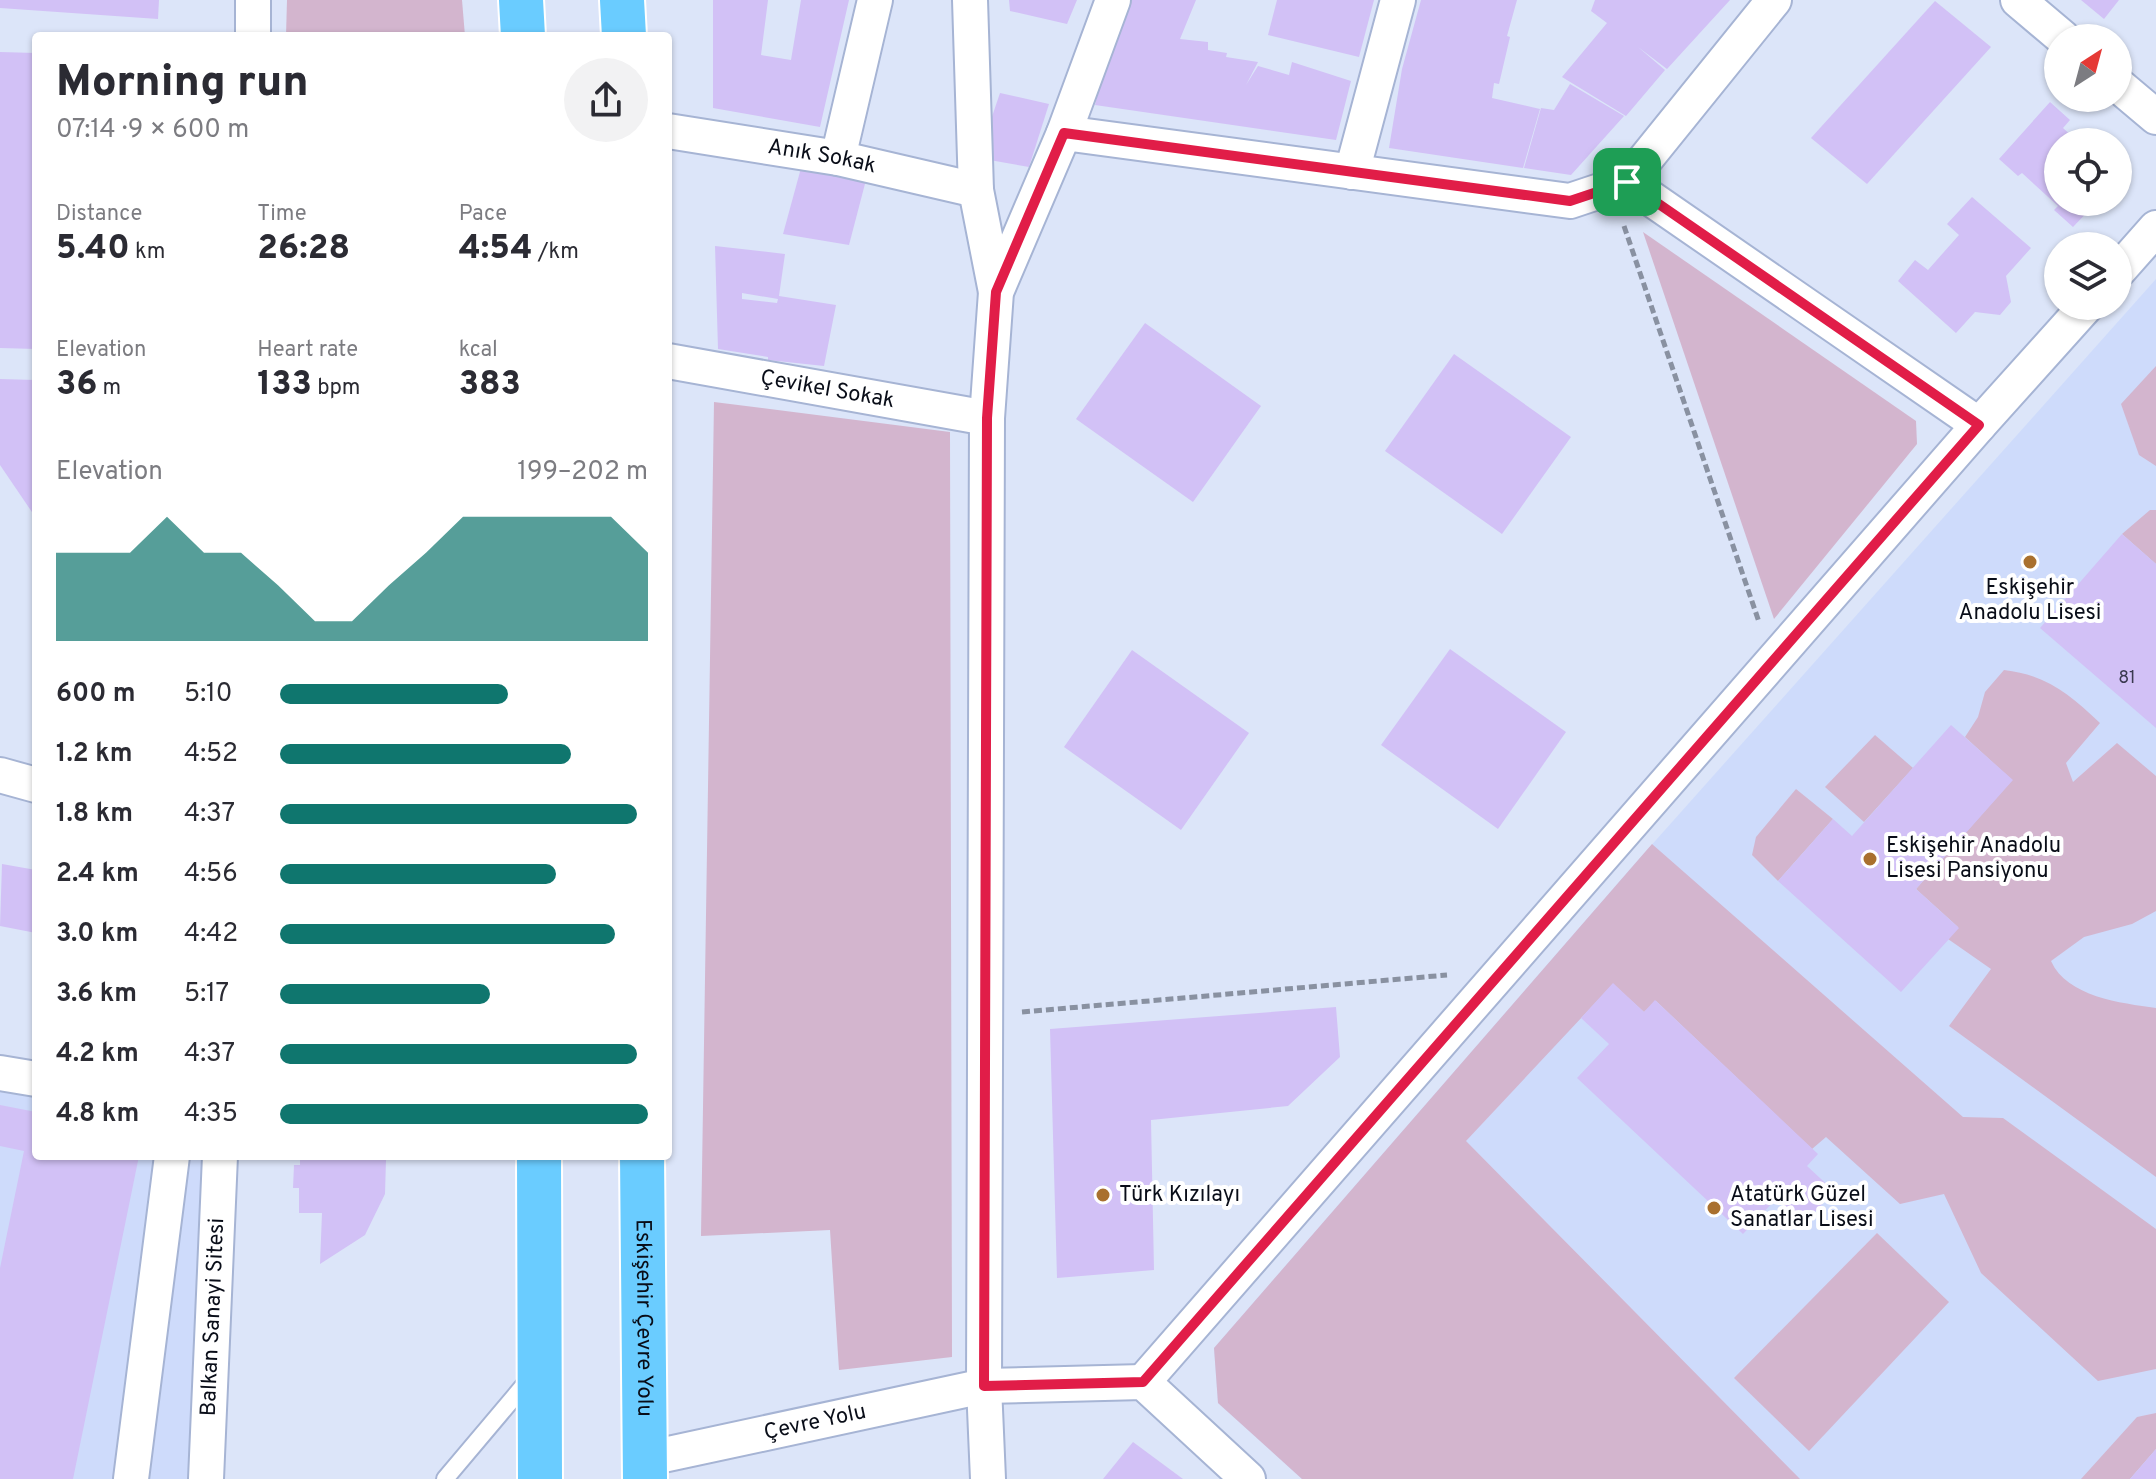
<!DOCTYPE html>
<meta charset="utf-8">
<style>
:root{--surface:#fff;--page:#f2f2f3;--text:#2b2b33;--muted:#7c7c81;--accent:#0f766e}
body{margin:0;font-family:Overpass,sans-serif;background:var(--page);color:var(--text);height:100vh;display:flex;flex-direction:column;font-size:30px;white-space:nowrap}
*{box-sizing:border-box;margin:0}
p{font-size:26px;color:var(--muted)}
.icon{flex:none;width:44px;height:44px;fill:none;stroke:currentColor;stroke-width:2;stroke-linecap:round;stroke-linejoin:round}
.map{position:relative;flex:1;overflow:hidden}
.drawer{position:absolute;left:32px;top:32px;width:640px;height:1128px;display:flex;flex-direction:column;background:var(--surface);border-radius:8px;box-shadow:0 2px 6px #0004}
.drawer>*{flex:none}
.needle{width:52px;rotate:36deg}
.controls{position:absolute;left:2044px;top:24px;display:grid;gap:16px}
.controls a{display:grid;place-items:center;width:88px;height:88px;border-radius:50%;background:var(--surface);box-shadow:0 2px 6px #0004;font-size:40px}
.pin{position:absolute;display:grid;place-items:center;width:68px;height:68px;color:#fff;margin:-34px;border-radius:16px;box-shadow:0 4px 12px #0006}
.round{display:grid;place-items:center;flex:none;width:84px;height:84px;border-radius:42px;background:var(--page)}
.head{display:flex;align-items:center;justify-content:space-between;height:136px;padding:0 24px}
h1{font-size:44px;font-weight:800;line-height:60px}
.figures{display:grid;grid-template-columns:repeat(3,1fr);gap:12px;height:136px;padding:8px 24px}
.figures div{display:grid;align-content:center}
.figures b{font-size:34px;font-weight:800}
.figures small{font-size:22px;font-weight:400}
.figures p{font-size:22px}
.chart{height:224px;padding:16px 24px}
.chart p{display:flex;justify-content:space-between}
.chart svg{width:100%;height:144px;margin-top:8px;fill:var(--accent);opacity:.7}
ul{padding:0 24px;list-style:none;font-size:26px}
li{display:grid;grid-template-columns:128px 96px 1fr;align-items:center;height:60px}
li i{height:20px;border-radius:10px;background:var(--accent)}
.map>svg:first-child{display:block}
.built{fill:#cedbfb}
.green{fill:#d3b5ce}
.building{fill:#d2c1f6;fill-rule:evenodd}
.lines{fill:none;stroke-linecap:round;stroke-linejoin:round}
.service-casing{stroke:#a6b4d4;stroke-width:20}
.minor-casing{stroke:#a6b4d4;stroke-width:38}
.trunk-casing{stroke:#fff;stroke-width:48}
.path{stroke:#8991a1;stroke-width:5;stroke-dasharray:8 4;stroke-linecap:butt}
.service{stroke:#fff;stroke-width:16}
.minor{stroke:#fff;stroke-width:34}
.trunk{stroke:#6accff;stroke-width:44}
.route-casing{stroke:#fff;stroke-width:16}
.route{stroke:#e11d48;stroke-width:10}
.poi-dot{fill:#a9702e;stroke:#fff;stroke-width:3}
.labels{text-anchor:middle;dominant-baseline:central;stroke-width:8;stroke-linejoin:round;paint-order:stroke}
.number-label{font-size:18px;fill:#3b3a50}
.street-label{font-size:22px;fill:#090d18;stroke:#fff}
.poi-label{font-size:22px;fill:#090d18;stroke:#fff;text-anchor:start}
</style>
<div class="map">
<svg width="2156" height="1479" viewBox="0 0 2156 1479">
<rect width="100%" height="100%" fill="#dce5f9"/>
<g class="built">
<polygon points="2156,279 2156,1479 1302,1479 1218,1403 1214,1348 1632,867"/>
<polygon points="0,1082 36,1090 36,1156 203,1156 195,1479 0,1479"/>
</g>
<g class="green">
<polygon points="287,0 462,0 465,36 286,36"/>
<polygon points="1643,232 1916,421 1917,444 1774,619"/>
<polygon points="2156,366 2156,466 2139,455 2121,404"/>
<polygon points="714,402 950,432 952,1357 839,1370 830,1230 701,1236"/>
<polygon points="2150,510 2156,510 2156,564 2122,534"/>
<path d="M2004,670c43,5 65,24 96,53l-34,40 7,19 44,-39 39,33v135l-24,13 -48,13 -33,24c16,36 70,42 105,47v169l-207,-151 42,-57 -43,-30 10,-12 -42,-38 96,-109 -47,-43 13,-20 7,-25z"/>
<polygon points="1875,735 1913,768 1864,822 1825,787"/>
<polygon points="1796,789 1833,819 1778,881 1752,855 1756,837"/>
<polygon points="1652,844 1963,1117 2003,1118 2156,1229 2156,1369 2098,1381 1981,1273 1944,1194 1900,1204 1826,1137 1812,1149 1656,1001 1644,1012 1613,984 1466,1141 1800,1479 1302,1479 1218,1403 1214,1348"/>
<polygon points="1877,1233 1949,1302 1809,1451 1734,1378"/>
<polygon points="2156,1413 2156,1449 2130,1479 2081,1479 2137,1417"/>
</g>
<g class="building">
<polygon points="0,0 159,0 158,19 0,8"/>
<polygon points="713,0 768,0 761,55 791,60 801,0 849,0 820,127 713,108"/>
<polygon points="1009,0 1077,0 1067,24 1010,11"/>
<polygon points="1125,0 1196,0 1180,39 1208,42 1208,50 1227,53 1226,57 1258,62 1246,85 1258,66 1289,75 1292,62 1351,81 1336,140 1095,105 1112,30"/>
<polygon points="1277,0 1374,0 1359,57 1268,35"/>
<polygon points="1421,0 1517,0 1507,36 1510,37 1499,84 1494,83 1492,98 1540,109 1523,168 1389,148 1402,69"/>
<polygon points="1595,0 1730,0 1667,69 1638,47 1665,70 1626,116 1562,77 1607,23 1591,11"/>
<polygon points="2081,0 2119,0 2104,19"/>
<polygon points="1935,1 1991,47 1867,184 1811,138"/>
<polygon points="0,52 36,53 36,349 0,348"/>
<polygon points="1570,84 1624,116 1571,175 1524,168 1541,108 1554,110"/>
<polygon points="1000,93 1049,104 1029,167 978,158"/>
<polygon points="2050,102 2070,120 2063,128 2075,139 2072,142 2058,142 2058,202 2097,202 2073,227 2054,210 2058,206 2022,173 2018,176 1999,159"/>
<polygon points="801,168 866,180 849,245 783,234"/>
<polygon points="1972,197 2031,248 2006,276 2011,302 2000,315 1975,312 1956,333 1898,281 1915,260 1928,270 1959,235 1947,224"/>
<path d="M715,246l70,8 -6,42 57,9 -12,61 -56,-6v-3l-50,-8zM742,293l36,6 -1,4 -35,-4z"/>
<polygon points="1145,323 1261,406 1193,502 1076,419"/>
<polygon points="1454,354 1571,437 1502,534 1385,451"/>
<polygon points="0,379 36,380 36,518 0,465"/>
<polygon points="2122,534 2156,564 2156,728 2040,628"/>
<polygon points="1450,649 1566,732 1498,829 1381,745"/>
<polygon points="1132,650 1249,733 1181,830 1064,747"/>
<polygon points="1951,725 2013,780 1916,889 1959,928 1901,992 1778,881 1833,819 1852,836"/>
<polygon points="2,864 36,870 36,933 0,926"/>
<polygon points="1613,983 1644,1012 1655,1000 1818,1154 1807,1166 1834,1191 1803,1225 1776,1199 1743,1234 1577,1078 1609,1044 1581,1018"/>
<polygon points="1336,1007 1340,1057 1288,1106 1151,1120 1154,1270 1057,1278 1050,1029"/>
<polygon points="0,1105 36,1112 36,1156 139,1156 73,1479 0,1479 0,1268 24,1151 0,1146"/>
<polygon points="300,1156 384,1156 386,1160 385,1194 365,1235 320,1264 322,1213 299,1213 299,1188 293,1188 294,1165 300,1165"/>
<polygon points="1133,1442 1183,1479 1103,1479"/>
<polygon points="2156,1449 2156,1479 2130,1479"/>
</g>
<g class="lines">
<defs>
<polyline id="service" points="445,1479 531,1377"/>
<g id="minor">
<polyline points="970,0 976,190 996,292"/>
<polyline points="2018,0 2063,38"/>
<polyline points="253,36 253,0"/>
<polyline points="2118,85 2156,117"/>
<path id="s1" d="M668,131l170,27 138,32"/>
<polyline points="1064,133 1570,201 1627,182 1979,425"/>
<polyline points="838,158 875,0"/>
<polyline points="1352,172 1398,0"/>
<polyline points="1627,182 1774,0"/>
<polyline points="2118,271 2156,228"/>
<path id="s2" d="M668,361l319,57"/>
<polyline points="0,775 36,785"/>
<polyline points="0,1073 36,1079"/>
<polyline points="1143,1382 1979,425 2086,306"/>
<path id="s3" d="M645,1459l339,-73 159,-4 105,97"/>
<polyline points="131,1479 172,1156"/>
<path id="s4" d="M206,1479l14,-323"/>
<polyline points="988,1479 984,1386 987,418 996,292 1064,133 1113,0"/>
</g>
<g id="trunk">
<polyline points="521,0 523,36"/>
<polyline points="622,0 624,36"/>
<polyline points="539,1156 540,1479"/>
<path id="s5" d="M642,1156l3,323"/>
</g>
</defs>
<use href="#service" class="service-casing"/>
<use href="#minor" class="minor-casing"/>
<use href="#trunk" class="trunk-casing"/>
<g class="path">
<polyline points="1624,226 1759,622"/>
<polyline points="1022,1012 1447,975"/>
</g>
<use href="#service" class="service"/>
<use href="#minor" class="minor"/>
<use href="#trunk" class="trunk"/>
</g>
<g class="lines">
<defs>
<polygon id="route" points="1064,133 1570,201 1627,182 1979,425 1143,1382 984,1386 987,418 996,292"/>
</defs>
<use href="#route" class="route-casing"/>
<use href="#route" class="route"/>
</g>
<g class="poi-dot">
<circle cx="2030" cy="562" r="8"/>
<circle cx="1870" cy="859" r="8"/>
<circle cx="1103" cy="1195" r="8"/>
<circle cx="1714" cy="1208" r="8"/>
</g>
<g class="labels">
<g class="number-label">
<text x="2127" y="678">81</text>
</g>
<g class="street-label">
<text stroke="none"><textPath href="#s1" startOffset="156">Anık Sokak</textPath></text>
<text stroke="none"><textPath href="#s2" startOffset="162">Çevikel Sokak</textPath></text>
<text stroke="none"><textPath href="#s4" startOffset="162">Balkan Sanayi Sitesi</textPath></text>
<text stroke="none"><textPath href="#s5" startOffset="162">Eskişehir Çevre Yolu</textPath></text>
<text stroke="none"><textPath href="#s3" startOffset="174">Çevre Yolu</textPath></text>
</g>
<g class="poi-label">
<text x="2030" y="588" text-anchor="middle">Eskişehir<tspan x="2030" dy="25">Anadolu Lisesi</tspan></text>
<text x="1886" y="846">Eskişehir Anadolu<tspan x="1886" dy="25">Lisesi Pansiyonu</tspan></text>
<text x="1119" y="1195">Türk Kızılayı</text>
<text x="1730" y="1195">Atatürk Güzel<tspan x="1730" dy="25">Sanatlar Lisesi</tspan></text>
</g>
</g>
</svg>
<div class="controls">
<a><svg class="needle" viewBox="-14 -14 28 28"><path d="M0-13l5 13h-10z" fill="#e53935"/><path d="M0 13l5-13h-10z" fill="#7c7c81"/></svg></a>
<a><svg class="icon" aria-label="locate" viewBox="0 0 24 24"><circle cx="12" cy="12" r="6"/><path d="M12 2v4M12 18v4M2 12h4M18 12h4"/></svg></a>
<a><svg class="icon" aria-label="layers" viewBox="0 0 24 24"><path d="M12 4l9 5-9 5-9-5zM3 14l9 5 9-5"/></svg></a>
</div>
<div class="pin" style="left:1627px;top:182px;background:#1e9e55"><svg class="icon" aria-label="arrive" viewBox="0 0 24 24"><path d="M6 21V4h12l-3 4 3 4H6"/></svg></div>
<section class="drawer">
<div class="head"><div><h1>Morning run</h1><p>07:14 · 9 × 600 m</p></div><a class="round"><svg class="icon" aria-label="share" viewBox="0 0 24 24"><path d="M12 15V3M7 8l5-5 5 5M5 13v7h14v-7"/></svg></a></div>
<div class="figures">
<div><p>Distance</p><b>5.40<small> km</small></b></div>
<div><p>Time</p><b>26:28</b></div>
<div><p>Pace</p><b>4:54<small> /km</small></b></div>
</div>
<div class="figures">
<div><p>Elevation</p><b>36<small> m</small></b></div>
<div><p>Heart rate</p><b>133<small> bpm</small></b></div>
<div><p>kcal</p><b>383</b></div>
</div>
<div class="chart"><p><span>Elevation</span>199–202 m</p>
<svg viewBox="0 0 160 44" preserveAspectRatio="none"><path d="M0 44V17L10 17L20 17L30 6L40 17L50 17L60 27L70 38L80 38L90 27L100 17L110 6L120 6L130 6L140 6L150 6L160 17V44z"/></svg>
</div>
<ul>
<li><b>600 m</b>5:10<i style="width:62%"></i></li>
<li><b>1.2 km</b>4:52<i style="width:79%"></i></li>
<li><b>1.8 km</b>4:37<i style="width:97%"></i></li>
<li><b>2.4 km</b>4:56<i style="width:75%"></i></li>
<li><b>3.0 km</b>4:42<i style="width:91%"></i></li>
<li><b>3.6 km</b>5:17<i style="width:57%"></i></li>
<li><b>4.2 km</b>4:37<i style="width:97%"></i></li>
<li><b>4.8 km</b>4:35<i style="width:100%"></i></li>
</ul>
</section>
</div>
